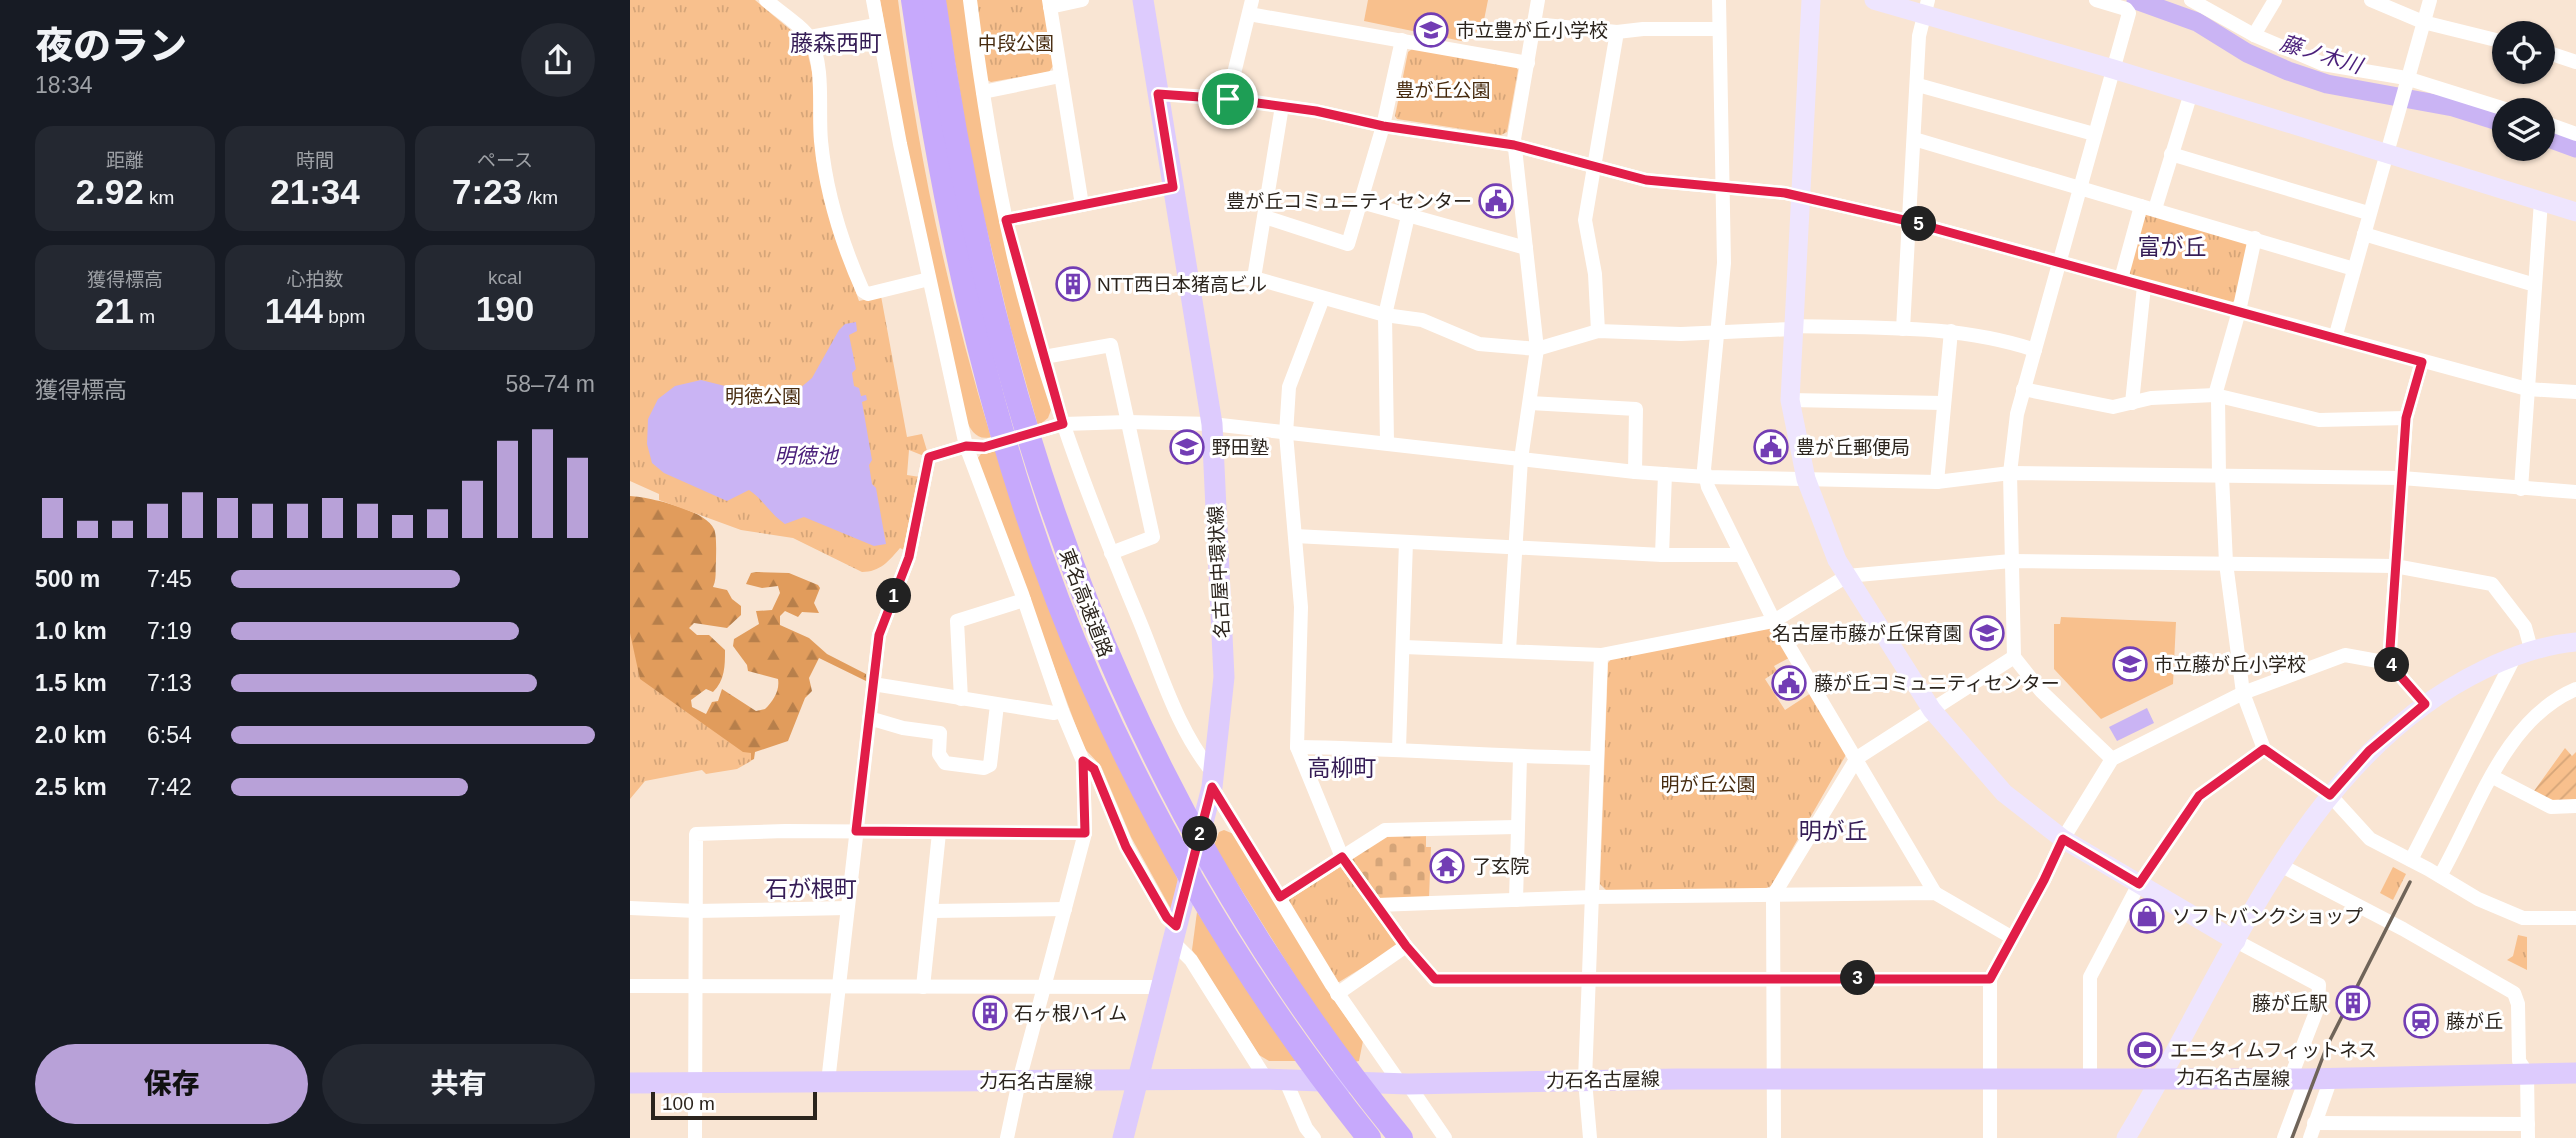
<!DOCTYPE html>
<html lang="ja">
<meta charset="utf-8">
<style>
:root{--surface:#171b24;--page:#242831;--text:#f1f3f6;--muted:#9ea1a6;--accent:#b8a1d8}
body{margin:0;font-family:Arial,"Noto Sans JP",sans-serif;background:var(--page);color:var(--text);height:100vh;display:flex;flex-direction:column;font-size:26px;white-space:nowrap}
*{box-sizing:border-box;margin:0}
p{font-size:23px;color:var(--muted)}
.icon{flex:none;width:38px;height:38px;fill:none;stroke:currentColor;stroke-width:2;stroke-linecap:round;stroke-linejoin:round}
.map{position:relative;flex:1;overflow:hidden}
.panel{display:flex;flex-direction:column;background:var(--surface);width:630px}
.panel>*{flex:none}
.fabs{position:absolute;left:1862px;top:21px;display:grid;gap:14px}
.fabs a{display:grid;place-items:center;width:63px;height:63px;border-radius:50%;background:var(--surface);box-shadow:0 2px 5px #0004;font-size:35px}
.scale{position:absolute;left:21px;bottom:18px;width:166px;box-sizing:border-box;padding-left:7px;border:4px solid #2b241d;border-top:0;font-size:19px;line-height:24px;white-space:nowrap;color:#2b241d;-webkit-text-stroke:5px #fff;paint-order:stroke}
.pin{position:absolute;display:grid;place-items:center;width:60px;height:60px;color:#fff;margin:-30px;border:4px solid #fff;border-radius:50%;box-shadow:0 2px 7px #0007}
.km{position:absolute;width:35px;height:35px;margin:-18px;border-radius:50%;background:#222;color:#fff;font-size:19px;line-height:35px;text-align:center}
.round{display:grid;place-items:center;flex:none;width:74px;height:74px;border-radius:37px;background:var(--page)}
.head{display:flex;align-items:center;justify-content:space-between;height:119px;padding:0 35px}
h1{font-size:38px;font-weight:800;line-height:52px}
.metrics{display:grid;grid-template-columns:repeat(3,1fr);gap:10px;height:119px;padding:7px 35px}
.metrics div{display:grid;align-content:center;border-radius:18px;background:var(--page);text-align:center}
.metrics b{font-size:35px;font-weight:800}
.metrics small{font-size:19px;font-weight:400}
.metrics p{font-size:19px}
.chart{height:196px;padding:14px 35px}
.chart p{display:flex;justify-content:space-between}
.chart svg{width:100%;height:126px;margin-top:7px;stroke:var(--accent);stroke-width:6}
.action{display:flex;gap:14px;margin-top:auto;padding:14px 35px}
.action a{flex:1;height:80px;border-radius:42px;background:var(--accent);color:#111;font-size:28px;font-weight:800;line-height:80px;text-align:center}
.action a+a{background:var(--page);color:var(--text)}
ul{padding:0 35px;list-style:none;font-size:23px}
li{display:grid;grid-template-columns:112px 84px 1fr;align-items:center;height:52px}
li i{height:18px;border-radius:9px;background:var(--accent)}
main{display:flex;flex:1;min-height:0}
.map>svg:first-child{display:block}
.grass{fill:#f8c08d}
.forest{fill:url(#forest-firs)}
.cemetery{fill:url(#cemetery-stones)}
.park{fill:url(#park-tufts)}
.garden{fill:url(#garden-furrows)}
.water{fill:#cab4f4}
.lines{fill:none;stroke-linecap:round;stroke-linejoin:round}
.river{stroke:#cab4f4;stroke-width:19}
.street{stroke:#fff;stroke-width:14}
.secondary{stroke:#eee5fe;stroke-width:19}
.primary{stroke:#ddcbfd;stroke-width:21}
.highway{stroke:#c7a9fc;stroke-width:24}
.rail{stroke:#6f6459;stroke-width:3.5}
.route-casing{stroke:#fff;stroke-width:14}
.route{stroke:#e11d48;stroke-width:9}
.labels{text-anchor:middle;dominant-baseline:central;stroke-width:6;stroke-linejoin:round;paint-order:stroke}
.poi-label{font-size:19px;fill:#2b241d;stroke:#fff;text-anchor:start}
.park-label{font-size:19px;fill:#472b0f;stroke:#fff}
.street-label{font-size:19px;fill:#2b241d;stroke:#fff}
.water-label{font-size:21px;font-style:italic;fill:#4b207b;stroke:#fff}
.quarter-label{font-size:23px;fill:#361d56;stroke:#fff}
</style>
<main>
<section class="panel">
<div class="head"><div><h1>夜のラン</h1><p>18:34</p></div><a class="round"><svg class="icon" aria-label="share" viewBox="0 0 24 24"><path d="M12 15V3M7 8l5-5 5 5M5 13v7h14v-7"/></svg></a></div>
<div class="metrics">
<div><p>距離</p><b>2.92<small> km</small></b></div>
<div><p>時間</p><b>21:34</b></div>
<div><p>ペース</p><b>7:23<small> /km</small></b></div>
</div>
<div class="metrics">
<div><p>獲得標高</p><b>21<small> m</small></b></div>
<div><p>心拍数</p><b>144<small> bpm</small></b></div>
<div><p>kcal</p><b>190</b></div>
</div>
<div class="chart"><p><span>獲得標高</span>58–74 m</p>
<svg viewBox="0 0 160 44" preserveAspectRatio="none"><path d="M5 44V30M15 44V38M25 44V38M35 44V32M45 44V28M55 44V30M65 44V32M75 44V32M85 44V30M95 44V32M105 44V36M115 44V34M125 44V24M135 44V10M145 44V6M155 44V16"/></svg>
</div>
<ul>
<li><b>500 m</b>7:45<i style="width:63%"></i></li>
<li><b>1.0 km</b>7:19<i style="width:79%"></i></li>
<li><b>1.5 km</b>7:13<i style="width:84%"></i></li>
<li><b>2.0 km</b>6:54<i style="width:100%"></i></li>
<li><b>2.5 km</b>7:42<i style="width:65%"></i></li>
</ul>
<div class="action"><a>保存</a><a>共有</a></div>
</section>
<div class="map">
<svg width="1946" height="1138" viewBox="0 0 1946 1138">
<defs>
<pattern id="forest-firs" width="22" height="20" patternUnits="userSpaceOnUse" patternTransform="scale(1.75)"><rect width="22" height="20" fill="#e19c5c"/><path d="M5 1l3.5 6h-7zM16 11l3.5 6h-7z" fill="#b77f4b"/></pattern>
<pattern id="cemetery-stones" width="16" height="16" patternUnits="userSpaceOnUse" patternTransform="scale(1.75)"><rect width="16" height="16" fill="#f8c08d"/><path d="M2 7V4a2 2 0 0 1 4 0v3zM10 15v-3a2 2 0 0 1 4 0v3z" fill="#d5a579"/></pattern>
<pattern id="park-tufts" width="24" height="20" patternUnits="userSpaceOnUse" patternTransform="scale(1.75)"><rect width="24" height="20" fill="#f8c08d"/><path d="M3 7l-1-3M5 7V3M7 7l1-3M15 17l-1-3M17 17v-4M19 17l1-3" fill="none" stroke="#d5a579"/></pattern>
<pattern id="garden-furrows" width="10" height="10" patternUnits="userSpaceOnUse" patternTransform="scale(1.75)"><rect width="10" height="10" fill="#f8c08d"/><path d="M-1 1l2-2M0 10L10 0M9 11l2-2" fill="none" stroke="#d5a579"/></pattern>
</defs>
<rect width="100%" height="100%" fill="#f9e5d3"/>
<g class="grass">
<path d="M250,0h18c19,149 49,294 93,437 -14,4 -21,-7 -25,-18l-58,-263z"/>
<polygon points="315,0 335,0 421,410 418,418 408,426 381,330 343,172"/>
<polygon points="738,0 858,0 853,25 836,42 734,21"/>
<polygon points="366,448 465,708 549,882 542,911 501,837 471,766 454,748 347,459 354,450"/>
<polygon points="1431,617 1546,622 1543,684 1471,719 1424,669 1424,624 1430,624"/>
<polygon points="594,830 606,835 708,1006 733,1041 729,1061 724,1062 687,1011 584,846 589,832"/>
<polygon points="567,912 666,1061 639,1061 629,1055 562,950"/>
</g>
<path class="forest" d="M0,496c19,1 76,14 84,33 3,6 2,25 2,32 -1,10 1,17 -3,26l14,3 5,9 9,7v9l-14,13 -33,-5 -5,5 8,7h12l16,15c0,16 0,30 -12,42l-7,-3 -15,11 1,7 14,7 6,-12 6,-1 4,-12 34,22 9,-2c8,-8 15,-18 13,-30l-30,-8 -1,-6 -14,-19 1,-7 25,-15 -3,-13 16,-1 8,-17 -2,-7 -16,2 -16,-4 5,-11 5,-1 33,1 29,12 2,3 -6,15 5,10 -17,-1 -4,5 -13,-6 -5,5v9l29,13 18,16 39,20v7l-47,-23 -10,20 3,13 -7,7 -17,43 -33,11 -1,7 -16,8 -108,-50z"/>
<polygon class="cemetery" points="757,833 796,834 796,847 801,847 799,898 750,899 720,863 721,856"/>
<g class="park">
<path d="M0,0h125l50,42 10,42 1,75 16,65 27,77 22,-5 26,141 15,-3 6,20 -4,2 -15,-6 -2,25 13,2 -16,73 -4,-2c-11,13 -20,24 -38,24l-69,-34 -52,-8 -82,-30v-6l-29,-13z"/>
<polygon points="346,0 413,0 423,66 419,72 361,82 357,80"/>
<polygon points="782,49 885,65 888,70 877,132 871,135 767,119 765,116 778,52"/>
<polygon points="1518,212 1616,240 1620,248 1607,299 1601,303 1502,277 1497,269 1512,215"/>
<polygon points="1139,626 1159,658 1144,666 1147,671 1135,679 1155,710 1181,693 1217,753 1141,886 1134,889 977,891 970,884 978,663 982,658"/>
<polygon points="0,633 10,679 113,752 121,753 121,761 107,769 76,774 72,770 15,781 0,799"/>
<polygon points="708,866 712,866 767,942 766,947 709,982 704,982 658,902 659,896"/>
<polygon points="1763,867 1776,874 1763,900 1750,893"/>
<polygon points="1888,935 1897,937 1897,970 1877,960 1883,956"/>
</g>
<polygon class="garden" points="1935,748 1942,756 1946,752 1946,801 1923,801 1904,791"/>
<g class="water">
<path d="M226,322l1,9 -8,4 7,34 -4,4 2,13 5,2 2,8 5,-1 1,5 -5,2 10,58 -3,5 3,19 4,4 10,56 -12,2 -70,-29 -19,7c-16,-11 -21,-24 -36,-34l-22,11 -63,-28 -12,-10 -5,-19 1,-25 10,-20 17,-13 26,-6 36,9 13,8 43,-3 19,-16 27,-48 6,-6z"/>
<polygon points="1517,708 1524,723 1487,741 1479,727"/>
</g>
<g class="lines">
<g class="river">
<polyline points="1506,0 1567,22 1617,53 1658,71 1697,84 1823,107 1874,123"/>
<polyline points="1913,136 1946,148"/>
</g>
<g class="street">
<path d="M136,0c10,9 39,28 44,39 15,28 8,71 11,102 5,52 21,103 42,150l5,3 61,-15"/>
<polyline points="243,0 270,144 336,446 392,594 432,711 453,761 455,833 389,1081 377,1138"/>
<path d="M340,0c11,87 25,176 45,261 30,124 76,244 125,361 21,51 38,110 74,152"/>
<polyline points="419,0 452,205"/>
<polyline points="1089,0 1094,263 1074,469 1078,487 1144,621 1305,893"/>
<polyline points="1466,0 1496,9 1499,13 1387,414 1380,473 1384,657 1411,691 1482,759"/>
<polyline points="1561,0 1624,35 1693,64 1776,78 1878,110"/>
<polyline points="1741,0 1793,22 1874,42"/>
<polyline points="420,7 452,0"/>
<polyline points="619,14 898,63"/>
<polyline points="904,24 987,32 1013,29 1088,29"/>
<polyline points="1624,35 1645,0"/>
<polyline points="180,37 246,25"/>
<polyline points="1913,51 1946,62"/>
<polyline points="1288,85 1464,134"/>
<polyline points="353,92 430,76"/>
<polyline points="528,94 598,98 686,111 753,126 884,145 1016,180 1155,193 1278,221 1897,389 1946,392"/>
<polyline points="598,98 622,0"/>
<polyline points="1913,122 1946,134"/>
<polyline points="1284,139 1724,269"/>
<polyline points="1541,154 1738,213"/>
<polyline points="731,202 896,248"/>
<polyline points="1525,209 1561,93"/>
<polyline points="635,217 718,244 753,126 772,40"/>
<polyline points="376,220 543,187"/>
<polyline points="1734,234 1905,285"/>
<polyline points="624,278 652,106"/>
<polyline points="558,279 624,278 755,315 792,320 849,344 907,349 968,331 1051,334 1162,329"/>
<polyline points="1491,279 1511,206"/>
<polyline points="693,298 659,387 656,434 671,607 667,747 712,857 776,946 805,980 1360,979"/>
<path d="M1162,326c81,2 165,-2 243,24"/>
<polyline points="1273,329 1289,36 1298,0"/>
<polyline points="968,331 965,274 955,220 987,32"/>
<polyline points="1705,338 1800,0"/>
<polyline points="414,357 481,345 523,537 481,553"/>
<polyline points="1393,389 1483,407 1521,398 1585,395 1689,420 1776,418"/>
<polyline points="1585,395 1609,311 1625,238"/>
<polyline points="1588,397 1589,476"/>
<polyline points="1160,400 1313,403"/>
<polyline points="900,403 1006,409 1005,472"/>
<polyline points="1502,403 1514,286"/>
<polyline points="757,443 755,315 778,216"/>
<polyline points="1592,476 1596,563 1613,693 1634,749 1700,795 1740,839 1798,869 1848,899 1893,918 1946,918"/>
<polyline points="1307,482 1321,331"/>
<polyline points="1891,489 1911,201"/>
<polyline points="665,536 1032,555 1111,555"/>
<polyline points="1032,555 1035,474"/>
<polyline points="774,647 971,655 1144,621 1217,576 1381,561 1765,566 1862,584 1895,627 1901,649"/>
<polyline points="879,650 891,459 907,349 884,139 908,0"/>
<polyline points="1759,663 1776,418 1792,361"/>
<polyline points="243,684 424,713 432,711"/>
<polyline points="331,699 327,621 394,600"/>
<polyline points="239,718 273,728 310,733 309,754 315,763 354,768 360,765 367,705"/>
<path d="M667,747c100,1 200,10 300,11"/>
<polyline points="769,748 776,542"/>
<polyline points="453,761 464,769 497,847 537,918 546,926"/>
<polyline points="1863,777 1921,807 1946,806"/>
<polyline points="582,787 702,985 770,1083"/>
<polyline points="1781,860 1885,656"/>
<polyline points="1652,866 1773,929 1884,993 1888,1004 1889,1061 1897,1073 1898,1138"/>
<path d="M1810,876c37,-64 63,-156 136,-187"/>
<polyline points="650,897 755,830 886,827"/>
<polyline points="886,900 890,757"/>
<polyline points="747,905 963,897 1305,893 1381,937"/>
<polyline points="0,908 66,911 217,908"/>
<polyline points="302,911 435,909"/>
<polyline points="542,941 561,960 636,1079"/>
<polyline points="1606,941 1689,985 1688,1007 1660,1079"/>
<polyline points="0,986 530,987"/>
<polyline points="293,987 309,833"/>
<polyline points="707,994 776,946"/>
<polyline points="1460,1078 1460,977 1509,884 1569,796 1634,749"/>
<polyline points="655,1079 676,1128 684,1138"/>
<polyline points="198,1082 249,635 279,557 299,457 336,446 354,447 433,424 498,422 582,424 1005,472 1076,477 1307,482 1380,473 1772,478 1946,492"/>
<polyline points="778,1084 815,1138"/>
<polyline points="1684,1123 1898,1124"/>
<polyline points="65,1138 66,834 155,831 455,833"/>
<polyline points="960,1138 955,1080 971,655"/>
<polyline points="1144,1138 1143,896 1227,758 1384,657"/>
<polyline points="1360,1138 1360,979 1414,880 1433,839 1482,759 1613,693 1715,655 1759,663 1795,704"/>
<polyline points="1654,1138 1676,1079"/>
<polyline points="1680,1138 1701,1078"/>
</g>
<g class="secondary">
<polyline points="1181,0 1160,400 1176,479 1207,560 1302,710 1374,793 1433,839 1606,941"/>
<polyline points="1244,0 1483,69 1946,212"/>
<path d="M1496,1138c100,-164 175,-381 359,-469 30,-14 58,-24 91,-27"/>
</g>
<g class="primary">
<polyline points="0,1083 636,1079 778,1084 1047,1079 1676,1079 1946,1073"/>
<polyline points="493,1138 582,787 594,677 582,424 513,0"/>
</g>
<g class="highway">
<path d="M283,0c34,231 83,467 178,681 72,163 166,318 278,457"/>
<path d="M304,0c59,424 193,804 467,1138"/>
</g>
<polyline class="rail" points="1662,1138 1697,1046 1780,882"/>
</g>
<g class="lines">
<defs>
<polygon id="route" points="528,94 598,99 686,111 753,126 884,145 1016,180 1155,193 1278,221 1792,362 1776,418 1759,663 1795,704 1739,751 1700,795 1634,749 1569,796 1509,884 1433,839 1414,880 1360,979 805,979 776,946 712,857 650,897 582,787 546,926 537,918 496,847 464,769 453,761 455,833 226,831 249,635 279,557 299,457 336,446 354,447 433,424 376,220 543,187"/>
</defs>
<use href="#route" class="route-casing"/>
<use href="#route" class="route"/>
</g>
<defs>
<symbol id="school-ring" viewBox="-11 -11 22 22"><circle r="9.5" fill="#fff" stroke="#723db4" stroke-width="1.5"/><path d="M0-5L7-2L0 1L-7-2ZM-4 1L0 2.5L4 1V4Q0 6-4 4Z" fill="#723db4"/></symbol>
<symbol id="civic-ring" viewBox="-11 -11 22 22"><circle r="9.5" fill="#fff" stroke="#723db4" stroke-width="1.5"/><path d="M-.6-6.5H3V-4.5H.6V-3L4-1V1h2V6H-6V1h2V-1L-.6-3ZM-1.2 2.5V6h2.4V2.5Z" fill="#723db4"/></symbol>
<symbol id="building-ring" viewBox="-11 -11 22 22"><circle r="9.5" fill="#fff" stroke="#723db4" stroke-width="1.5"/><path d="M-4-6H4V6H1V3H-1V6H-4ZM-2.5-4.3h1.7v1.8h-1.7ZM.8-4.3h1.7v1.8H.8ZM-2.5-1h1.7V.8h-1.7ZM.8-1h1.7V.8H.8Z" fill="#723db4"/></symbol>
<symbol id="temple-ring" viewBox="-11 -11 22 22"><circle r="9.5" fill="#fff" stroke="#723db4" stroke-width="1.5"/><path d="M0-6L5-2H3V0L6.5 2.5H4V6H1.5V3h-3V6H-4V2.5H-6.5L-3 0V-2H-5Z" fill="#723db4"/></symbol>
<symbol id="shop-ring" viewBox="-11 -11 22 22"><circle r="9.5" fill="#fff" stroke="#723db4" stroke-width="1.5"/><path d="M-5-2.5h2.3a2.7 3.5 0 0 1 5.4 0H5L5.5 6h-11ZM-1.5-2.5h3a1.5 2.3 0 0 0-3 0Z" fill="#723db4"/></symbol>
<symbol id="station-ring" viewBox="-11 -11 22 22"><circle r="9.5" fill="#fff" stroke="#723db4" stroke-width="1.5"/><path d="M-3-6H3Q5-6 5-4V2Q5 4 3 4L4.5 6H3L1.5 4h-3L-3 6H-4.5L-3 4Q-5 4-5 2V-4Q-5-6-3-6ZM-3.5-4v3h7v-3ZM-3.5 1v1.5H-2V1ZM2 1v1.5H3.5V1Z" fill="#723db4"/></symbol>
<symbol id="stadium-ring" viewBox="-11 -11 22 22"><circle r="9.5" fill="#fff" stroke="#723db4" stroke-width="1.5"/><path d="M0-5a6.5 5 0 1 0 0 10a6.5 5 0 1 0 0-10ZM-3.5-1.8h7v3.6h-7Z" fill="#723db4"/></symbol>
</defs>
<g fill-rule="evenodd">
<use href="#school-ring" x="782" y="11" width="38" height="38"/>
<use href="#civic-ring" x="847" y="182" width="38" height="38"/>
<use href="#building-ring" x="424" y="265" width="38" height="38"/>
<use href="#school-ring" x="538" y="428" width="38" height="38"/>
<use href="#civic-ring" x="1122" y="428" width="38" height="38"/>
<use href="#school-ring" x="1338" y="614" width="38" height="38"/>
<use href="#school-ring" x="1481" y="645" width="38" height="38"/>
<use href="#civic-ring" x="1140" y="664" width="38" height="38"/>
<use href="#temple-ring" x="798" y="847" width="38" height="38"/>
<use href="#shop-ring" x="1498" y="897" width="38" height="38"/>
<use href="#building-ring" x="1704" y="984" width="38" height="38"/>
<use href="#building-ring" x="341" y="994" width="38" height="38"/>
<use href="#station-ring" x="1772" y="1002" width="38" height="38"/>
<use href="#stadium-ring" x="1496" y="1031" width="38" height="38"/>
</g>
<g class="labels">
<g class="poi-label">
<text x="826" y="30">市立豊が丘小学校</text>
<text x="842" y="201" text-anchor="end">豊が丘コミュニティセンター</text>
<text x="467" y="284">NTT西日本猪高ビル</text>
<text x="582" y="447">野田塾</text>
<text x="1166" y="447">豊が丘郵便局</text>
<text x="1332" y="633" text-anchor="end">名古屋市藤が丘保育園</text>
<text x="1524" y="664">市立藤が丘小学校</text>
<text x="1184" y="683">藤が丘コミュニティセンター</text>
<text x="842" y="866">了玄院</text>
<text x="1542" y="916">ソフトバンクショップ</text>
<text x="1698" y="1003" text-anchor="end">藤が丘駅</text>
<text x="384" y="1013">石ヶ根ハイム</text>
<text x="1816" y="1021">藤が丘</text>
<text x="1540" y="1050">エニタイムフィットネス</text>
</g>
<g class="park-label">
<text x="386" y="43">中段公園</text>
<text x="813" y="90">豊が丘公園</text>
<text x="133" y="396">明徳公園</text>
<text x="1078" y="784">明が丘公園</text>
</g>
<g class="street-label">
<text transform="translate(589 572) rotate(-93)">名古屋中環状線</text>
<text transform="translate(456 603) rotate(69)">東名高速道路</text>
<text transform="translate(1603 1078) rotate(1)">力石名古屋線</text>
<text transform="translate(973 1080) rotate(-1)">力石名古屋線</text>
<text x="406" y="1081">力石名古屋線</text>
</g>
<g class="water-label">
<text transform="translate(1691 54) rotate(17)">藤ノ木川</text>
<text x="176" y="455">明徳池</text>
</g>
<g class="quarter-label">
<text x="206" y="43">藤森西町</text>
<text x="1542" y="247">富が丘</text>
<text x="712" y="768">高柳町</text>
<text x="1203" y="831">明が丘</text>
<text x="181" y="889">石が根町</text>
</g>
</g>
</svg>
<div class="fabs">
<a><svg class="icon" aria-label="locate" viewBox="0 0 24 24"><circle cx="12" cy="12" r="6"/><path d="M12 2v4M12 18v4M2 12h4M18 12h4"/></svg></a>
<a><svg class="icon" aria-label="layers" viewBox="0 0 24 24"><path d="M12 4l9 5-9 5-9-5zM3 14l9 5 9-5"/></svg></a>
</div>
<div class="scale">100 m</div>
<div class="pin" style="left:598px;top:99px;background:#1e9e55"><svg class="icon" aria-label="arrive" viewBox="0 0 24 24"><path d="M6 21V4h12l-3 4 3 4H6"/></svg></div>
<b class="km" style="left:264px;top:596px">1</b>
<b class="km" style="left:570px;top:834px">2</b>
<b class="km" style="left:1228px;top:978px">3</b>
<b class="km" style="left:1762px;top:665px">4</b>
<b class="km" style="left:1289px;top:224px">5</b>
</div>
</main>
